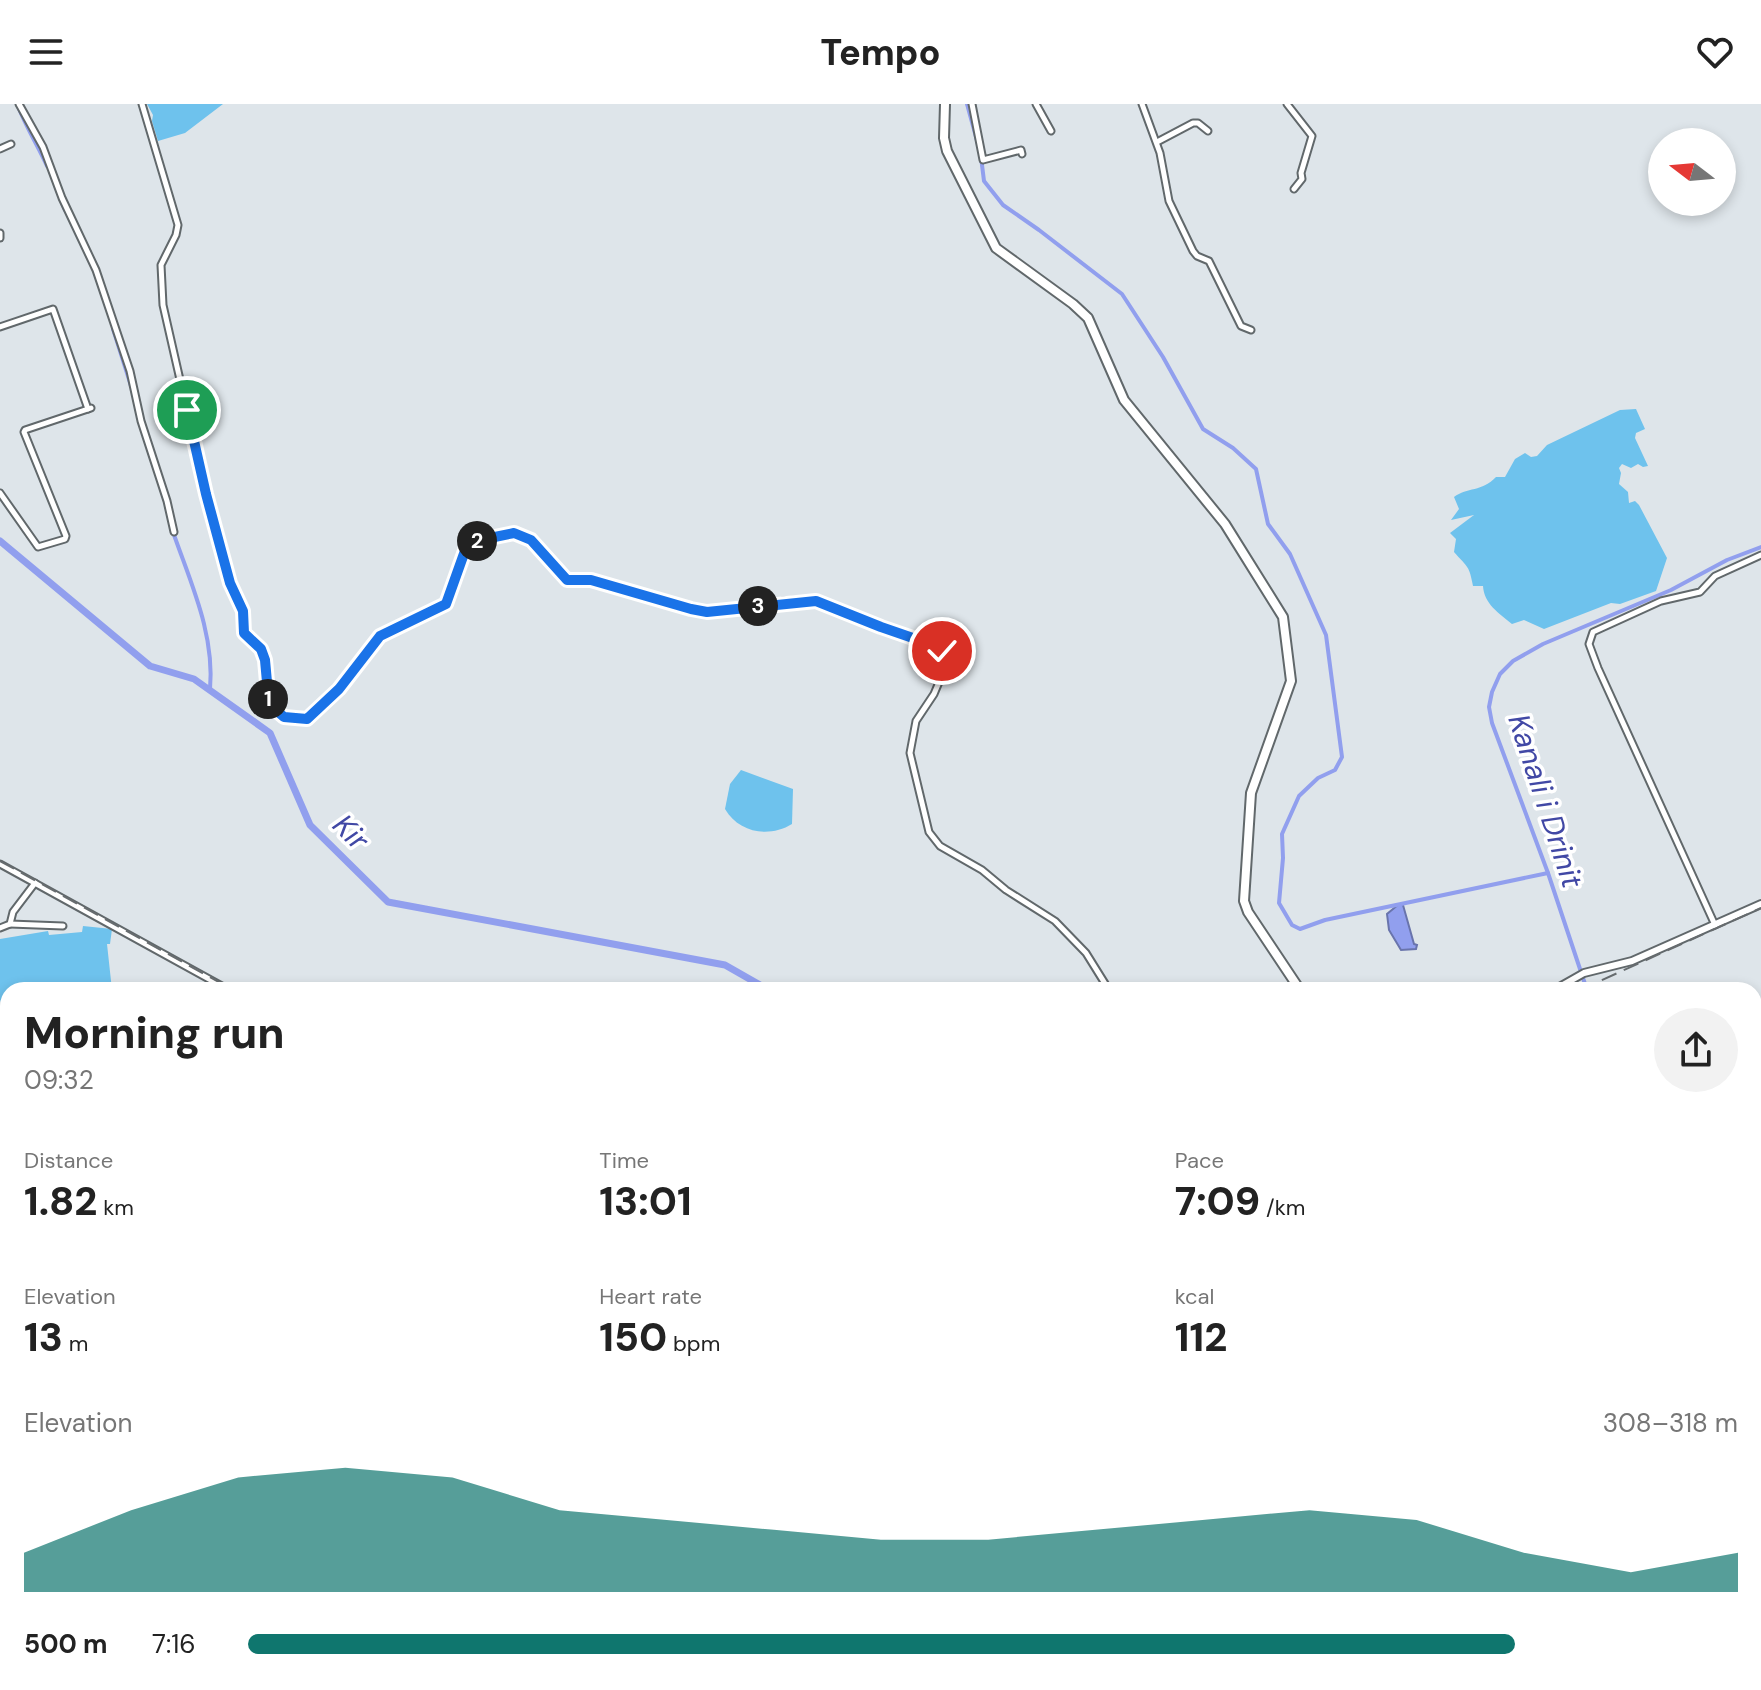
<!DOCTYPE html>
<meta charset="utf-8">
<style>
:root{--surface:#fff;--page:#f2f2f2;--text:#222;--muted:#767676;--accent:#0f766e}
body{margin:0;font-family:"DM Sans",sans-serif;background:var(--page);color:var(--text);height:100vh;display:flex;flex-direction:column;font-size:30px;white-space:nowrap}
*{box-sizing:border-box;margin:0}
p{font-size:26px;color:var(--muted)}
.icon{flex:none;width:44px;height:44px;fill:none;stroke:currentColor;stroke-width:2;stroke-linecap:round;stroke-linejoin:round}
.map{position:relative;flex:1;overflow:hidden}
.sheet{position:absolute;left:0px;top:878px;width:1762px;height:708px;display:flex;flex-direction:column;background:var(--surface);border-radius:24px 24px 0 0;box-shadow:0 4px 12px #0003}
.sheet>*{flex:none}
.needle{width:52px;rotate:286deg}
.controls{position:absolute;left:1648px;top:24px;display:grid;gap:16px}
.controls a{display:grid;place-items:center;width:88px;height:88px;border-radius:50%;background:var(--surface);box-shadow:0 4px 12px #0003;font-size:40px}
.pin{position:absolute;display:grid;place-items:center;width:68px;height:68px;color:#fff;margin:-34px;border:4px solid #fff;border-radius:50%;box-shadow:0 2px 8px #0007}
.km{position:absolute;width:40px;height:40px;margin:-20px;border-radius:50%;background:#222;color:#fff;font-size:22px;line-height:40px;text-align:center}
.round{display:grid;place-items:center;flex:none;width:84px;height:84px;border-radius:42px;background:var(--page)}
.overview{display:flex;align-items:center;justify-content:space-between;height:136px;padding:0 24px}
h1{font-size:44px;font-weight:800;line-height:60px}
.metrics{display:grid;grid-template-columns:repeat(3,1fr);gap:12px;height:136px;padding:8px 24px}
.metrics div{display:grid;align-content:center}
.metrics b{font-size:40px;font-weight:800}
.metrics small{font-size:22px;font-weight:400}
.metrics p{font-size:22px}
.chart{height:224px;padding:16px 24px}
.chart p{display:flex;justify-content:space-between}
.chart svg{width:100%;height:144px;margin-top:8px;fill:var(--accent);opacity:.7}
ul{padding:0 24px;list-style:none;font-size:26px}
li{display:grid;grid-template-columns:128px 96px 1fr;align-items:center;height:60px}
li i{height:20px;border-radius:10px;background:var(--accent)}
header{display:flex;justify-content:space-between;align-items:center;height:104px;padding:0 24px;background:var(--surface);font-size:36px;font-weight:800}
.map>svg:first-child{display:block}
.green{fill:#6ec2ed}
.water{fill:#919fee;stroke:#6974ac;stroke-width:2}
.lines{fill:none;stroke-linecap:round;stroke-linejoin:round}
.canal{stroke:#919fee;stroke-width:4}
.river{stroke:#919fee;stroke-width:7}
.minor-casing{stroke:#61686b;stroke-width:9}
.tertiary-casing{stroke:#61686b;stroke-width:10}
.secondary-casing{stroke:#61686b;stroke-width:11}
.primary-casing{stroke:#61686b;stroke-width:12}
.minor{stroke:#fff;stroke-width:5}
.tertiary{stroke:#fff;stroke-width:6}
.secondary{stroke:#fff;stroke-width:7}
.primary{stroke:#fff;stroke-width:8}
.rail{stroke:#676c6f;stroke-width:2;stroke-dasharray:16 8;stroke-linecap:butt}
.route-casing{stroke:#fff;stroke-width:16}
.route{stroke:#1a73e8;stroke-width:10}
.labels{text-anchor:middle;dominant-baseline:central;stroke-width:7;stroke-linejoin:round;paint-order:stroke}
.water-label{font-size:30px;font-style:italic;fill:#4148a5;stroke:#fff}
</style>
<header><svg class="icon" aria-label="menu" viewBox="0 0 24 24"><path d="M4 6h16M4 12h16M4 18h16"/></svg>Tempo<svg class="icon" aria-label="heart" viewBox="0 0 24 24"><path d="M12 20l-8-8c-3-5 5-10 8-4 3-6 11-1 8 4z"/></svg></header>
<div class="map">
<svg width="1761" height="1586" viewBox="0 0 1761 1586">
<rect width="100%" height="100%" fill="#dee5ea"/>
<g class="green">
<polygon points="147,0 223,0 185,29 158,37 152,17 153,11"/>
<path d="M1636,305l9,20 -9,4 -1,5 13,28 -5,1 -5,-3 -7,4 -9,-4 -3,4 2,5 -2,11 9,8 1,11 6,-2 4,4 28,53 -11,33 -36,13 -9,-1 -67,26 -20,-9 -12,4c-13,-11 -28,-20 -29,-38h-10c-4,-21 -5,-18 -19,-34l2,-13 -6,-6 24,-18 -23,5 8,-11 -5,-12c13,-10 28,-5 42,-20h9l10,-18 10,-6 6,4 6,-1 10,-11 73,-35z"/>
<path d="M741,666l52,19 -1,35c-23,14 -53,9 -67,-15l5,-25z"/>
<polygon points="83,822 112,825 110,840 107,840 112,886 8,886 8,916 0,896 0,835 48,827 49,831 82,828"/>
<polygon points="8,1563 8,1578 49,1578 54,1586 1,1586 0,1568"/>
<polygon points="1021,1578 1275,1578 1279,1586 1000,1586 1010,1580"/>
</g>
<polygon class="water" points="1399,800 1403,801 1414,840 1417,841 1416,845 1401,846 1389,826 1387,810"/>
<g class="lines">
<g class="canal">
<polyline points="967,0 979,44"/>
<path d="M18,2c8,21 20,40 29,60"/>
<polyline points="981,53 984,77 1003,101 1039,126 1122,190 1163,253 1203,325 1233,344 1256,365 1268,420 1290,450 1326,531 1342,653 1335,666 1318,674 1299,692 1282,730 1283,754 1279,799 1292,821 1300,825 1325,816 1548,769"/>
<polyline points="55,81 65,106"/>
<polyline points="113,225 131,282"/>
<path d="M173,428c18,52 42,102 37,158"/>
<polyline points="1587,886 1548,769 1492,619 1489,603 1492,588 1500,570 1513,557 1543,540 1671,486 1727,456 1761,443"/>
<polyline points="1737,1586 1738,1578"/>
</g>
<g class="river">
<polyline points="0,437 150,562 194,575 270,629 310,721 388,798 725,861 769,886"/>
<polyline points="1424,1578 1430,1586"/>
</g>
<defs>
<g id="minor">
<polyline points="19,0 43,43 62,94 96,166 130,267 141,317 167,397 174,428"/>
<path d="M142,0l36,121 -2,10 -15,30 2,40 43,189 24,89 13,28 1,22c6,10 16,13 20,25 8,28 -5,68 43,61l32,-30 41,-53 66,-32c22,-39 -4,-55 53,-68 11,-2 20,-5 30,2 15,12 22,31 38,42h24l100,29c40,8 94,-17 131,-6l119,46 1,26 -8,19 -18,27 -6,32 19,79 11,14 42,24 24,20 49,31 31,32 23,37"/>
<polyline points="972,0 983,56 1021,46 1022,50"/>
<polyline points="1036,0 1051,27"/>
<polyline points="1142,0 1160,49 1169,97 1193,147 1197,152 1209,157 1241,222 1251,226"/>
<polyline points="1287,0 1312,32 1301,69 1302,75 1294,85"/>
<polyline points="1157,38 1193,19 1198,19 1208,27"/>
<polyline points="0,45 11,40"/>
<polyline points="0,129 0,134"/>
<polyline points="0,223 53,205 88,305"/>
<polyline points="0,389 38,443 65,435 66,432 24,328 25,326 91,304"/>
<polyline points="0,760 229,886"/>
<polyline points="10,820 63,822"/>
<polyline points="1715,821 1598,564 1589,540 1593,528 1661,497 1700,488 1715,472 1761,451"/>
<polyline points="0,824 10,820 13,808 35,779"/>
<polyline points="206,886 214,879"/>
<polyline points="0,954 8,951"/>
<polyline points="0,985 8,981"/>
<polyline points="0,1016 8,1012"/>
<polyline points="0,1125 8,1147"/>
<polyline points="0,1180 8,1178"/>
<polyline points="0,1213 8,1209"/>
<polyline points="0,1308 8,1325"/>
<polyline points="1754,1349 1761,1361"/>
<polyline points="0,1359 8,1347"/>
<polyline points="1754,1388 1761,1385"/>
<polyline points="0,1417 8,1418"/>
<polyline points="1754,1505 1757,1529 1754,1566"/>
<polyline points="0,1565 8,1560"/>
<polyline points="51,1578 56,1586"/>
<polyline points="64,1578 70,1586"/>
<polyline points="199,1578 203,1584"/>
<polyline points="262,1578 266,1586"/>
<polyline points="452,1578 456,1586"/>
<polyline points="682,1578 683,1586"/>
<polyline points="733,1578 734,1586"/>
<polyline points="838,1578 841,1586"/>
<polyline points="1117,1578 1121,1586"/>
<polyline points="1161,1578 1168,1580"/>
<polyline points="1290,1578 1291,1586"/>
<polyline points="392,1579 393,1578"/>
<polyline points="414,1580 416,1586"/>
<polyline points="1098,1584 1108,1578"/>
<polyline points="462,1586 478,1578"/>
<polyline points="534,1586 539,1578"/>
<polyline points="687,1586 737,1578"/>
<polyline points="1499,1586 1512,1578"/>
<polyline points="1727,1586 1728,1578"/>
<polyline points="1744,1586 1747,1578"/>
</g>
<g id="tertiary">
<polyline points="1554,886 1584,869 1632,857 1761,800"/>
<polyline points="1499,1578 1499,1586"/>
</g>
<g id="secondary">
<polyline points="0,911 8,932"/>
<polyline points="0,1057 8,1054"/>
<polyline points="357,1578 361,1586"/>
<polyline points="994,1586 1004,1578"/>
</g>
<g id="primary">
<polyline points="945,0 944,34 947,47 996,144 1073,200 1088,214 1124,296 1225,420 1283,513 1291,577 1251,689 1244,797 1248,808 1300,886"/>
<polyline points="132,1586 146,1578"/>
</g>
</defs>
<use href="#minor" class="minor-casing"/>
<use href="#tertiary" class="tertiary-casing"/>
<use href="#secondary" class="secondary-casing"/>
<use href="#primary" class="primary-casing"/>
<use href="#minor" class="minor"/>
<use href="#tertiary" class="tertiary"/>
<use href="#secondary" class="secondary"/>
<use href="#primary" class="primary"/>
<g class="rail">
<polyline points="0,757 233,886"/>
<polyline points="1580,886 1761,804"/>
</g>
</g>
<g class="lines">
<defs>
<polyline id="route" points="187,306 206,390 230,479 243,507 244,529 261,545 265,556 269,600 284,613 307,615 339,585 380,532 446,500 466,444 480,436 514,429 531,436 567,476 591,476 691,505 707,508 816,497 881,523 936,542 942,547"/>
</defs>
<use href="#route" class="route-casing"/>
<use href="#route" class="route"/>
</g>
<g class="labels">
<g class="water-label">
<text transform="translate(1546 697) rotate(72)">Kanali i Drinit</text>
<text transform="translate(351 728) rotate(45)">Kir</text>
</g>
</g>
</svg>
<div class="controls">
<a><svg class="needle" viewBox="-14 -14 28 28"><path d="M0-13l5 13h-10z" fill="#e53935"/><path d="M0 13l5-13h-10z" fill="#767676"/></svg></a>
</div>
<div class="pin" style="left:187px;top:306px;background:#1e9e55"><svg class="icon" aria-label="arrive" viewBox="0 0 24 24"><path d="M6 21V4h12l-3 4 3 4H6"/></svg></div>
<div class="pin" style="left:942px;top:547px;background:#d93025"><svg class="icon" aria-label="check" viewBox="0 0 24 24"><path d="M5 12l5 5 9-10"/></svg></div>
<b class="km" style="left:268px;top:595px">1</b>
<b class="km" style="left:477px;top:437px">2</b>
<b class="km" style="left:758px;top:502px">3</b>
<section class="sheet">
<div class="overview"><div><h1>Morning run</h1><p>09:32</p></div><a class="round"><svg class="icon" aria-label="share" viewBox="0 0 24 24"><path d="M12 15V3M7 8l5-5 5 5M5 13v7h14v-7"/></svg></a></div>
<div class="metrics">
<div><p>Distance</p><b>1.82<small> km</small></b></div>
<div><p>Time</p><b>13:01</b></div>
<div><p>Pace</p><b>7:09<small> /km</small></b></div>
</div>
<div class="metrics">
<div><p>Elevation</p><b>13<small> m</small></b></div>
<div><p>Heart rate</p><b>150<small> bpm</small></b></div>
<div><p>kcal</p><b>112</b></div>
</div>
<div class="chart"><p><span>Elevation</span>308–318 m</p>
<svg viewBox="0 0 160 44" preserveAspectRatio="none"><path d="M0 44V32L10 19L20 9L30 6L40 9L50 19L60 22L70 25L80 28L90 28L100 25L110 22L120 19L130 22L140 32L150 38L160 32V44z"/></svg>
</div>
<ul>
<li><b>500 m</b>7:16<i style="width:85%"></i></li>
</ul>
</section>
</div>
